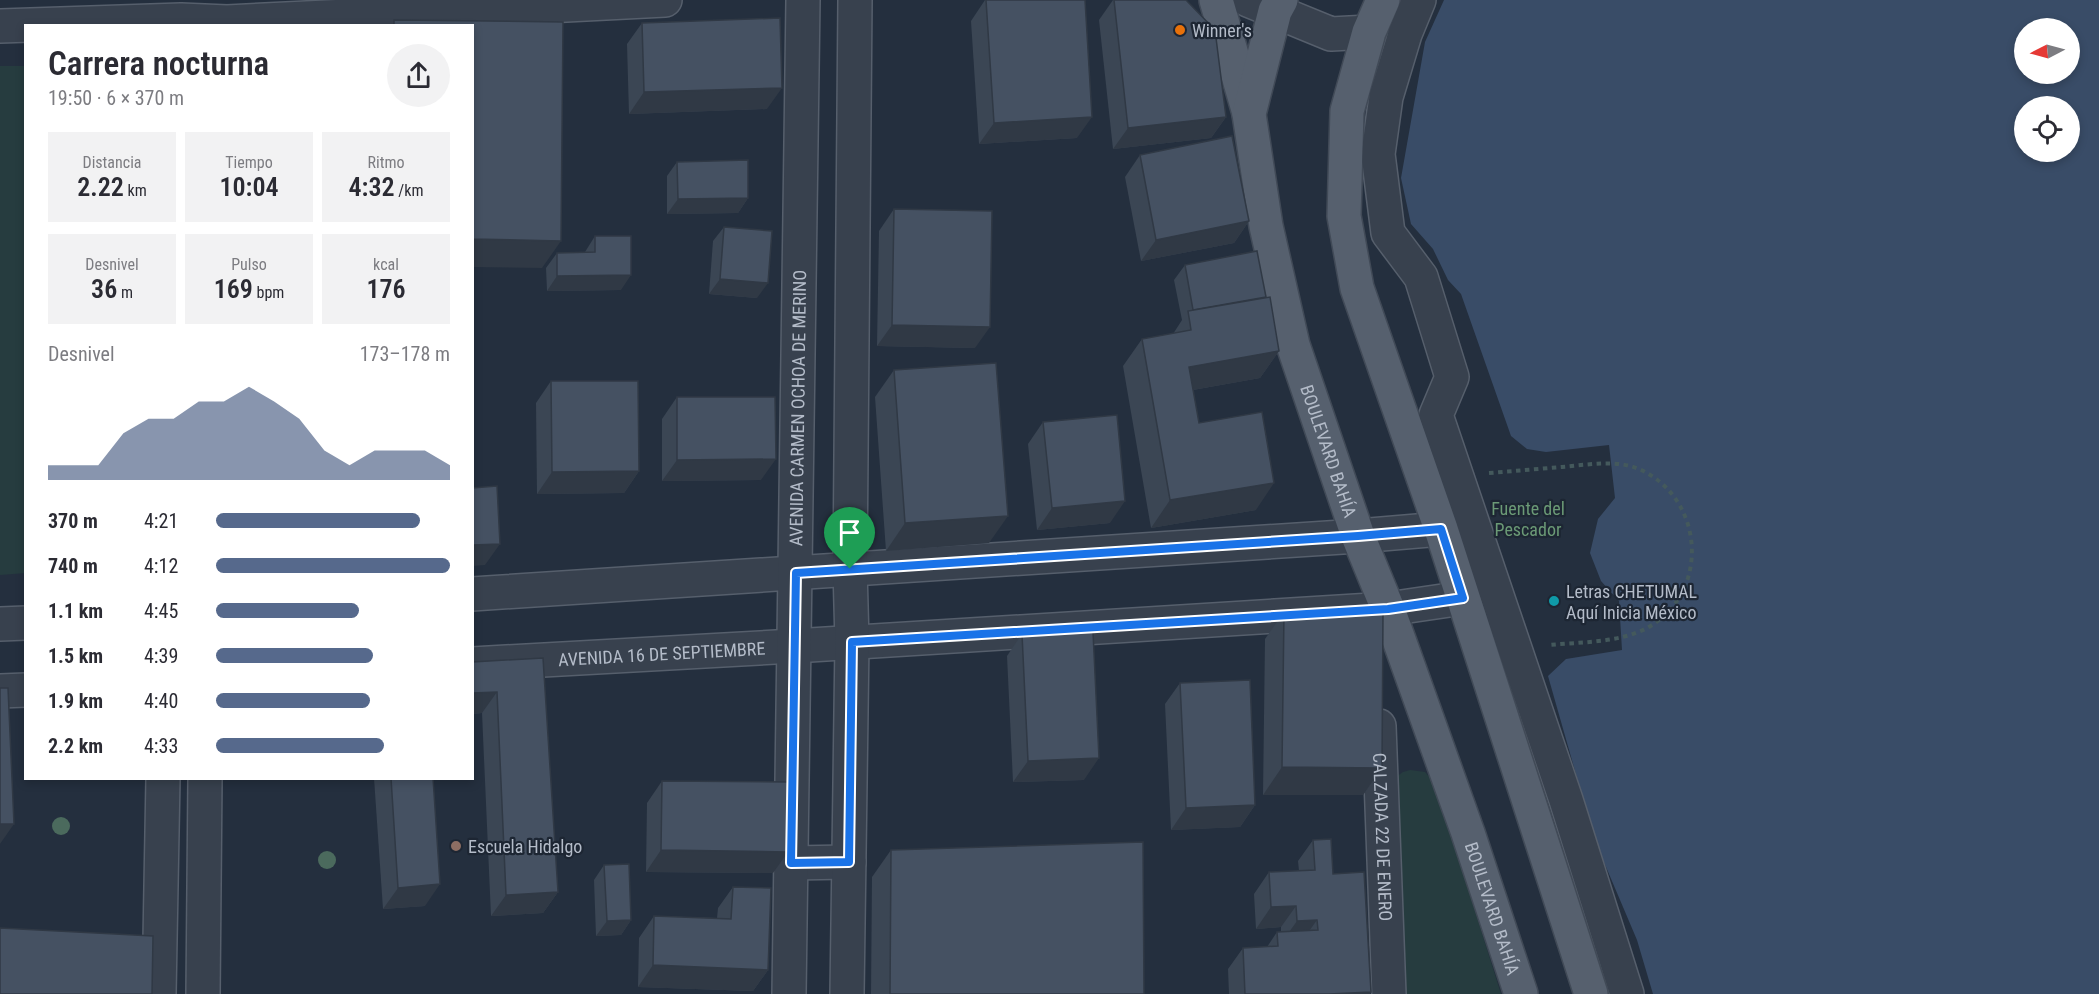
<!DOCTYPE html>
<html lang="es">
<meta charset="utf-8">
<style>
:root{--surface:#fff;--page:#f2f2f3;--text:#2b2b33;--muted:#7c7c81;--accent:#56698c}
body{margin:0;font-family:"Roboto Condensed",sans-serif;background:var(--page);color:var(--text);height:100vh;display:flex;flex-direction:column;font-size:22px;white-space:nowrap}
*{box-sizing:border-box;margin:0}
p{font-size:20px;color:var(--muted)}
.icon{flex:none;width:33px;height:33px;fill:none;stroke:currentColor;stroke-width:2;stroke-linecap:round;stroke-linejoin:round}
.map{position:relative;flex:1;overflow:hidden}
.sheet{position:absolute;left:24px;top:24px;width:450px;height:756px;display:flex;flex-direction:column;background:var(--surface);border-radius:0px;box-shadow:0 3px 9px #0003}
.sheet>*{flex:none}
.needle{width:39px;rotate:264deg}
.buttons{position:absolute;left:2014px;top:18px;display:grid;gap:12px}
.buttons a{display:grid;place-items:center;width:66px;height:66px;border-radius:50%;background:var(--surface);box-shadow:0 3px 9px #0003;font-size:30px}
.pin{position:absolute;display:grid;place-items:center;width:51px;height:51px;color:#fff;margin:-62px -26px;border-radius:50% 50% 50% 0;rotate:-45deg;box-shadow:0 0 6px #0007}
.pin .icon{rotate:45deg}
.round{display:grid;place-items:center;flex:none;width:63px;height:63px;border-radius:32px;background:var(--page)}
.head{display:flex;align-items:center;justify-content:space-between;height:102px;padding:0 24px}
h1{font-size:33px;font-weight:600;line-height:45px}
.stats{display:grid;grid-template-columns:repeat(3,1fr);gap:9px;height:102px;padding:6px 24px}
.stats div{display:grid;align-content:center;border-radius:0px;background:var(--page);text-align:center}
.stats b{font-size:26px;font-weight:600}
.stats small{font-size:16px;font-weight:400}
.stats p{font-size:16px}
.chart{height:168px;padding:12px 24px}
.chart p{display:flex;justify-content:space-between}
.chart svg{width:100%;height:108px;margin-top:6px;fill:var(--accent);opacity:.7}
ul{padding:0 24px;list-style:none;font-size:20px}
li{display:grid;grid-template-columns:96px 72px 1fr;align-items:center;height:45px}
li i{height:15px;border-radius:8px;background:var(--accent)}
.map>svg:first-child{display:block}
.green{fill:#263c3f}
.water{fill:#394c67;fill-rule:evenodd}
.lines{fill:none;stroke-linecap:round;stroke-linejoin:round}
.minor-casing{stroke:#565f6c;stroke-width:36}
.major-casing{stroke:#414a57;stroke-width:36}
.path{stroke:#44595c;stroke-width:4;stroke-dasharray:4.5 4.5;stroke-linecap:butt}
.minor{stroke:#38414e;stroke-width:33}
.major{stroke:#56606e;stroke-width:33}
.tree{fill:#4b6a5d}
.wall{fill:#3b4654}
.shaded-wall{fill:#303945}
.building{fill:#455162;stroke:#303945;stroke-width:1.5}
.route-casing{stroke:#fff;stroke-width:12}
.route{stroke:#1a73e8;stroke-width:8}
.food-dot{fill:#e8710a;stroke:#1d2633;stroke-width:2}
.culture-dot{fill:#0f9aa8;stroke:#1d2633;stroke-width:2}
.education-dot{fill:#8d6e63;stroke:#1d2633;stroke-width:2}
.labels{text-anchor:middle;dominant-baseline:central;stroke-width:4.5;stroke-linejoin:round;paint-order:stroke}
.poi-label{font-size:18px;fill:#b4bcc9;stroke:#1d2633;text-anchor:start}
.street-label{font-size:18px;fill:#b4bcc9;stroke:#1d2633}
.park-label{font-size:18px;fill:#6b9a76;stroke:#1d2633}
</style>
<div class="map">
<svg width="2099" height="994" viewBox="0 0 2099 994">
<rect width="100%" height="100%" fill="#242f3e"/>
<g class="green">
<polygon points="0,66 25,66 26,573 0,575"/>
<polygon points="1410,770 1425,772 1435,783 1501,994 1400,994 1396,777 1403,772"/>
</g>
<path class="water" d="M1444,0h655v994h-446l-16,-54 -42,-99 -47,-165 18,-17 56,-9 -3,-49 -18,-20 -11,-28 8,-34 17,-21 -6,-53 -63,7 -19,-3 -16,-13 -50,-142 -13,-14 -15,-31 -22,-25 -10,-46 24,-136zM2025,28h45v46h-45zM2025,106h45v46h-45z"/>
<g class="lines">
<defs>
<g id="minor">
<polyline points="1248,0 1331,34 1369,32"/>
<polyline points="1419,0 1405,34 1386,97 1378,154 1388,233 1421,277 1452,377 1436,415 1566,800 1627,994"/>
<polyline points="0,26 181,20 227,22 665,0"/>
<polyline points="472,594 1358,536 1441,529"/>
<polyline points="0,624 26,623"/>
<path id="s1" d="M472,664l322,-18 594,-37 75,-11"/>
<polyline points="0,691 26,690"/>
<path id="s2" d="M1379,726l10,268"/>
<polyline points="791,863 849,862"/>
<polyline points="159,994 163,778"/>
<polyline points="203,994 205,778"/>
<path id="s3" d="M789,994l14,-994"/>
<polyline points="847,994 852,642 850,569 855,0"/>
</g>
<g id="major">
<polyline points="1216,0 1249,113"/>
<path id="s4" d="M1281,0l-6,11 -26,103 17,112 27,119 65,191 30,73 80,224 53,161"/>
<polyline points="1383,0 1369,32 1347,111 1344,216 1357,288 1441,529 1591,994"/>
</g>
</defs>
<use href="#minor" class="minor-casing"/>
<use href="#major" class="major-casing"/>
<path class="path" d="M1489,473c25,-2 49,-4 73,-6 25,-2 53,-8 77,2 66,29 72,124 8,159 -28,15 -67,14 -98,17"/>
<use href="#minor" class="minor"/>
<use href="#major" class="major"/>
</g>
<g class="tree">
<circle cx="61" cy="826" r="9"/>
<circle cx="327" cy="860" r="9"/>
</g>
<g class="wall">
<polygon points="985,0 1085,0 1077,138 979,144 971,21"/>
<polygon points="1113,0 1186,0 1226,117 1211,138 1113,149 1099,20"/>
<polygon points="642,23 767,109 629,114 627,44"/>
<polygon points="1140,155 1249,221 1234,243 1141,261 1125,177"/>
<polygon points="677,162 748,198 738,213 667,214 667,176"/>
<polygon points="894,209 975,348 877,346 879,231"/>
<polygon points="724,227 757,298 709,294 713,241"/>
<polygon points="595,236 621,290 547,291 546,268 557,253 585,252"/>
<polygon points="1185,265 1266,297 1279,351 1260,378 1193,390 1199,423 1256,510 1151,528 1123,366 1142,339 1173,334 1182,320 1174,280"/>
<polygon points="894,370 989,543 886,551 875,397"/>
<polygon points="551,381 639,471 624,493 537,494 536,403"/>
<polygon points="677,397 761,480 662,481 662,419"/>
<polygon points="1043,422 1110,523 1037,530 1028,444"/>
<polygon points="1284,612 1382,768 1363,795 1263,795 1265,639"/>
<polygon points="1022,634 1084,780 1013,782 1007,656"/>
<polygon points="543,658 558,892 543,913 491,916 482,713 472,714 472,662"/>
<polygon points="1180,683 1255,805 1240,827 1171,830 1165,704"/>
<polygon points="374,778 433,778 425,906 383,909"/>
<polygon points="662,781 773,873 646,872 647,803"/>
<polygon points="1313,840 1333,874 1371,992 1369,994 1229,994 1228,969 1243,948 1267,947 1277,932 1281,932 1281,927 1256,929 1254,894 1269,872 1299,871 1298,861"/>
<polygon points="891,850 1144,994 871,994 872,877"/>
<polygon points="604,865 631,920 621,935 596,936 594,880"/>
<polygon points="733,887 768,970 753,991 638,987 639,938 654,916 717,918 718,908"/>
</g>
<g class="shaded-wall">
<polygon points="782,88 767,109 629,114 644,92"/>
<polygon points="1092,117 1077,138 979,144 994,123"/>
<polygon points="1226,117 1211,138 1113,149 1128,128"/>
<polygon points="748,198 738,213 667,214 678,199"/>
<polygon points="1249,221 1234,243 1141,261 1156,240"/>
<polygon points="472,239 561,241 542,268 472,267"/>
<polygon points="631,275 621,290 547,291 557,276"/>
<polygon points="720,279 768,283 757,298 709,294"/>
<polygon points="892,325 990,327 975,348 877,346"/>
<polygon points="1279,351 1260,378 1170,394 1189,367"/>
<polygon points="776,459 761,480 662,481 677,460"/>
<polygon points="639,471 624,493 537,494 552,472"/>
<polygon points="1274,483 1256,510 1151,528 1170,500"/>
<polygon points="1125,501 1110,523 1037,530 1052,508"/>
<polygon points="1008,516 989,543 886,551 905,523"/>
<polygon points="500,544 485,565 472,566 472,545"/>
<polygon points="497,692 482,713 472,714 472,693"/>
<polygon points="1099,758 1084,780 1013,782 1028,761"/>
<polygon points="1282,767 1382,768 1363,795 1263,795"/>
<polygon points="1255,805 1240,827 1171,830 1186,808"/>
<polygon points="0,824 14,824 0,844"/>
<polygon points="661,850 788,852 773,873 646,872"/>
<polygon points="440,884 425,906 383,909 398,888"/>
<polygon points="558,892 543,913 491,916 506,895"/>
<polygon points="1296,906 1281,927 1256,929 1271,907"/>
<polygon points="631,920 621,935 596,936 607,921"/>
<polygon points="1317,920 1302,941 1282,942 1297,921"/>
<polygon points="653,965 768,970 753,991 638,987"/>
<polygon points="1371,992 1369,994 1329,994"/>
</g>
<g class="building">
<polygon points="986,0 1085,0 1092,117 994,123"/>
<polygon points="1114,0 1186,0 1215,30 1226,117 1128,128"/>
<polygon points="780,18 782,88 644,92 642,23"/>
<polygon points="394,20 563,22 561,241 472,239 472,26 394,26"/>
<polygon points="1232,136 1249,221 1156,240 1140,155"/>
<polygon points="748,160 748,198 678,199 677,162"/>
<polygon points="894,209 992,211 990,327 892,325"/>
<polygon points="724,227 772,231 768,283 720,279"/>
<polygon points="595,236 631,236 631,275 557,276 557,253 595,252"/>
<polygon points="1257,251 1266,297 1193,310 1185,265"/>
<polygon points="1270,297 1279,351 1189,367 1199,423 1262,412 1274,483 1170,500 1142,339 1191,330 1188,311"/>
<polygon points="996,363 1008,516 905,523 894,370"/>
<polygon points="551,381 638,381 639,471 552,472"/>
<polygon points="677,397 775,397 776,459 677,460"/>
<polygon points="1117,415 1125,501 1052,508 1043,422"/>
<polygon points="497,486 500,544 472,545 472,488"/>
<polygon points="1284,612 1383,613 1382,768 1282,767"/>
<polygon points="1093,632 1099,758 1028,761 1022,634"/>
<polygon points="543,658 558,892 506,895 497,692 472,693 472,662"/>
<polygon points="1250,680 1255,805 1186,808 1180,683"/>
<polygon points="0,688 8,688 14,824 0,824"/>
<polygon points="391,778 433,778 440,884 398,888"/>
<polygon points="662,781 788,782 788,852 661,850"/>
<polygon points="1331,839 1333,874 1364,872 1371,992 1329,994 1245,994 1243,948 1278,946 1277,932 1318,930 1317,920 1297,921 1296,906 1271,907 1269,872 1315,870 1313,840"/>
<polygon points="1143,842 1144,994 890,994 891,850"/>
<polygon points="629,864 631,920 607,921 604,865"/>
<polygon points="733,887 771,888 768,970 653,965 654,916 731,919"/>
<polygon points="0,928 153,936 152,994 0,994"/>
</g>
<g class="lines">
<defs>
<polygon id="route" points="1441,529 1463,598 1388,609 852,642 849,862 791,863 796,573 1358,536"/>
</defs>
<use href="#route" class="route-casing"/>
<use href="#route" class="route"/>
</g>
<circle class="food-dot" cx="1180" cy="30" r="6"/>
<circle class="culture-dot" cx="1554" cy="601" r="6"/>
<circle class="education-dot" cx="456" cy="846" r="6"/>
<g class="labels">
<g class="poi-label">
<text x="1192" y="30">Winner's</text>
<text x="1566" y="591">Letras CHETUMAL<tspan x="1566" dy="21">Aquí Inicia México</tspan></text>
<text x="468" y="846">Escuela Hidalgo</text>
</g>
<g class="street-label">
<text stroke="none"><textPath href="#s3" startOffset="586">AVENIDA CARMEN OCHOA DE MERINO</textPath></text>
<text stroke="none"><textPath href="#s4" startOffset="466">BOULEVARD BAHÍA</textPath></text>
<text stroke="none"><textPath href="#s1" startOffset="190">AVENIDA 16 DE SEPTIEMBRE</textPath></text>
<text stroke="none"><textPath href="#s2" startOffset="111">CALZADA 22 DE ENERO</textPath></text>
<text stroke="none"><textPath href="#s4" startOffset="952">BOULEVARD BAHÍA</textPath></text>
</g>
<g class="park-label">
<text x="1528" y="508">Fuente del<tspan x="1528" dy="21">Pescador</tspan></text>
</g>
</g>
</svg>
<div class="buttons">
<a><svg class="needle" viewBox="-14 -14 28 28"><path d="M0-13l5 13h-10z" fill="#e53935"/><path d="M0 13l5-13h-10z" fill="#7c7c81"/></svg></a>
<a><svg class="icon" aria-label="locate" viewBox="0 0 24 24"><circle cx="12" cy="12" r="6"/><path d="M12 2v4M12 18v4M2 12h4M18 12h4"/></svg></a>
</div>
<div class="pin" style="left:850px;top:569px;background:#1e9e55"><svg class="icon" aria-label="arrive" viewBox="0 0 24 24"><path d="M6 21V4h12l-3 4 3 4H6"/></svg></div>
<section class="sheet">
<div class="head"><div><h1>Carrera nocturna</h1><p>19:50 · 6 × 370 m</p></div><a class="round"><svg class="icon" aria-label="share" viewBox="0 0 24 24"><path d="M12 15V3M7 8l5-5 5 5M5 13v7h14v-7"/></svg></a></div>
<div class="stats">
<div><p>Distancia</p><b>2.22<small> km</small></b></div>
<div><p>Tiempo</p><b>10:04</b></div>
<div><p>Ritmo</p><b>4:32<small> /km</small></b></div>
</div>
<div class="stats">
<div><p>Desnivel</p><b>36<small> m</small></b></div>
<div><p>Pulso</p><b>169<small> bpm</small></b></div>
<div><p>kcal</p><b>176</b></div>
</div>
<div class="chart"><p><span>Desnivel</span>173–178 m</p>
<svg viewBox="0 0 160 44" preserveAspectRatio="none"><path d="M0 44V38L10 38L20 38L30 25L40 19L50 19L60 12L70 12L80 6L90 12L100 19L110 32L120 38L130 32L140 32L150 32L160 38V44z"/></svg>
</div>
<ul>
<li><b>370 m</b>4:21<i style="width:87%"></i></li>
<li><b>740 m</b>4:12<i style="width:100%"></i></li>
<li><b>1.1 km</b>4:45<i style="width:61%"></i></li>
<li><b>1.5 km</b>4:39<i style="width:67%"></i></li>
<li><b>1.9 km</b>4:40<i style="width:66%"></i></li>
<li><b>2.2 km</b>4:33<i style="width:72%"></i></li>
</ul>
</section>
</div>
